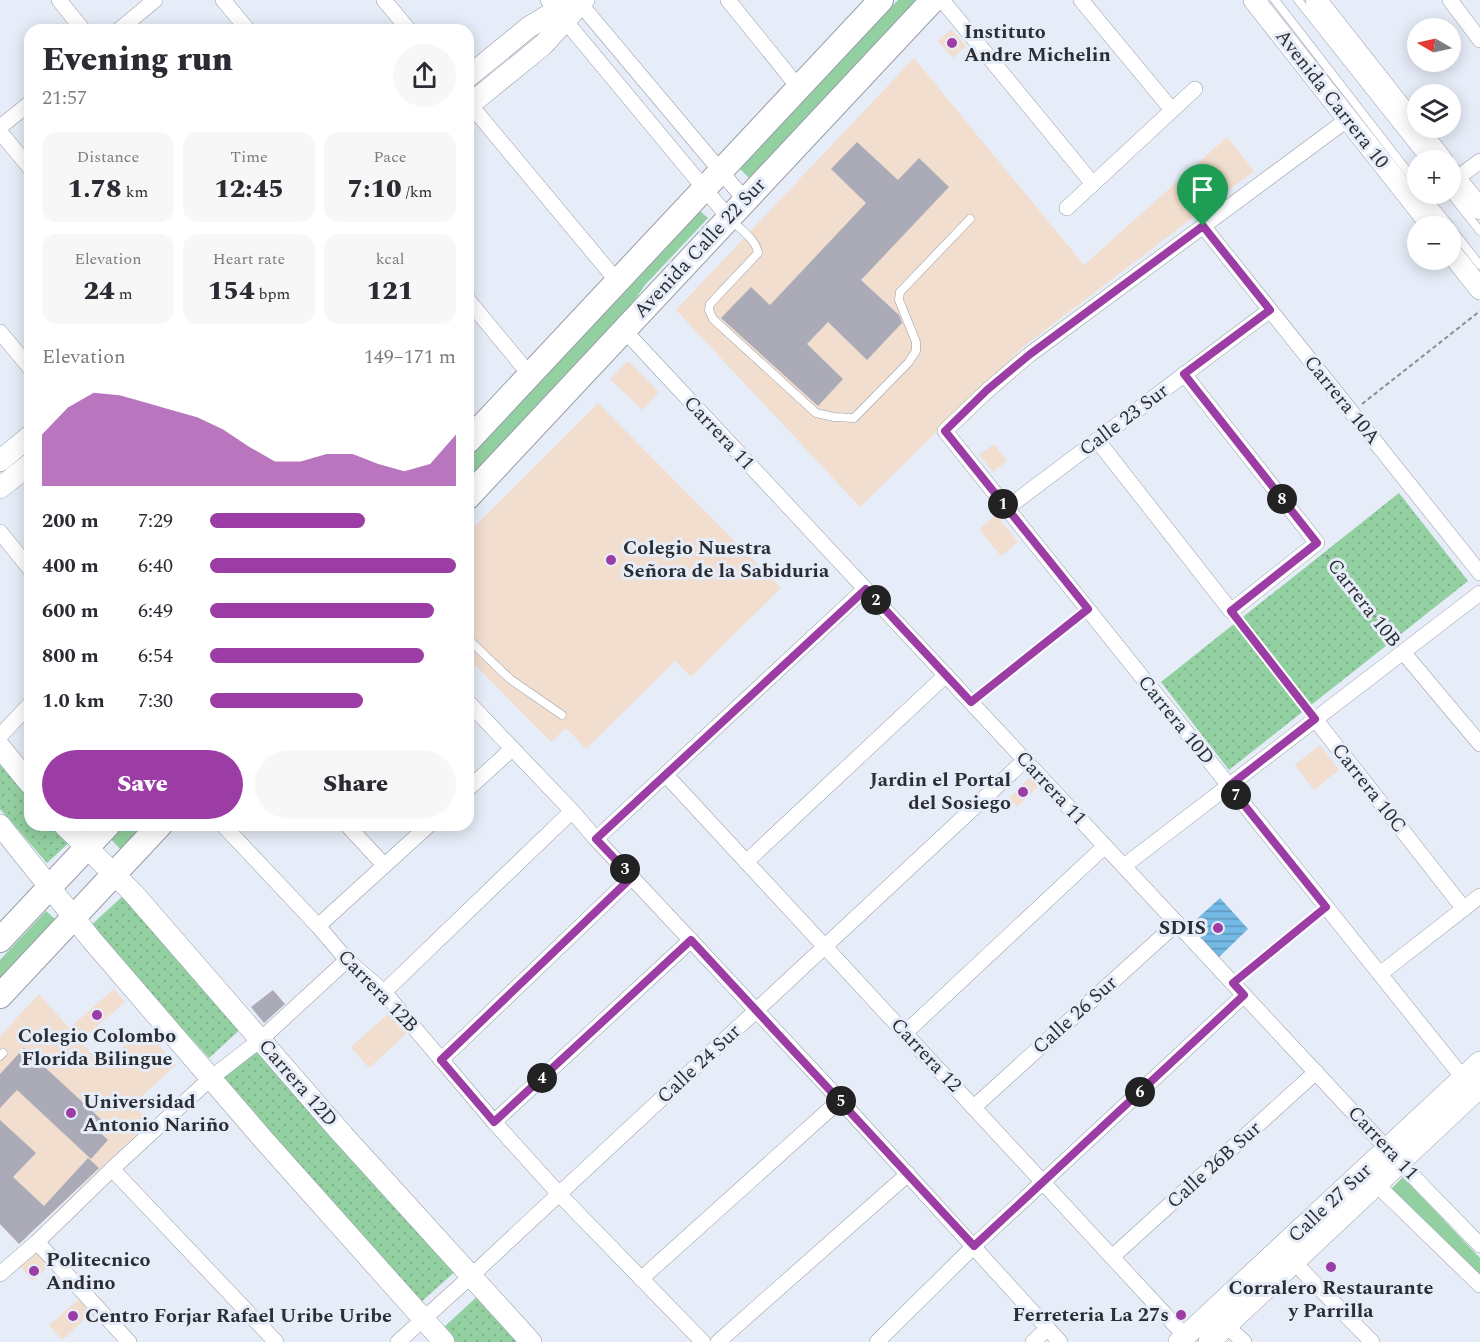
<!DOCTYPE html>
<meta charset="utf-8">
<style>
:root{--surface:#fff;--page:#f7f7f7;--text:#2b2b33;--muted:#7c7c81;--accent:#9c3da5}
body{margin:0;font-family:Spectral,serif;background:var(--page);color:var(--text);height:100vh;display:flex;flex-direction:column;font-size:22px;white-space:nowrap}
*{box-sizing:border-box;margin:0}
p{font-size:20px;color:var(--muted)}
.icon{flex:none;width:33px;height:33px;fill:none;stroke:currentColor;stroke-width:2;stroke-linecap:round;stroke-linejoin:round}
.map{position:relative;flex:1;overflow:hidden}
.panel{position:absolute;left:24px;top:24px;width:450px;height:807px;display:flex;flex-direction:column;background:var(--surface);border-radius:18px;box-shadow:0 3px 15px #0003}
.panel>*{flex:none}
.needle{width:39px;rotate:279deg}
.controls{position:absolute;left:1407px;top:18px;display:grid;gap:12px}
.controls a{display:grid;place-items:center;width:54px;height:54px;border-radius:50%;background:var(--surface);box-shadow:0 3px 15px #0003;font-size:30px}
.pin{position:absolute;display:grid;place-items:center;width:51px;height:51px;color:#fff;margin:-62px -26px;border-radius:50% 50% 50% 0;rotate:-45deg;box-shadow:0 0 6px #0007}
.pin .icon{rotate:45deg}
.km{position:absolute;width:30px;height:30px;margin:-15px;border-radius:50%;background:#222;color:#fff;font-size:16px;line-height:30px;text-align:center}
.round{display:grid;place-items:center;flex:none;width:63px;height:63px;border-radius:32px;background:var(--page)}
.head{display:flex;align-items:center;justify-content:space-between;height:102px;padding:0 18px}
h1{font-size:33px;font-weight:800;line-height:45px}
.metrics{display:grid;grid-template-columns:repeat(3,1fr);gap:9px;height:102px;padding:6px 18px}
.metrics div{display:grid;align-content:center;border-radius:15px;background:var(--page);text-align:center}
.metrics b{font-size:26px;font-weight:800}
.metrics small{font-size:16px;font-weight:400}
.metrics p{font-size:16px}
.chart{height:168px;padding:12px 18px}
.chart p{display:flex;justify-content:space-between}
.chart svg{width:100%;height:108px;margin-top:6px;fill:var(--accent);opacity:.7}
.action{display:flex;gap:12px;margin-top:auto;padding:12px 18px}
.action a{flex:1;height:69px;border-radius:36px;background:var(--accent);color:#fff;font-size:24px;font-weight:800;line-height:69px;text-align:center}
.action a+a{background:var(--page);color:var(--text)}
ul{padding:0 18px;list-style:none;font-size:20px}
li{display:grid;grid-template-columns:96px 72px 1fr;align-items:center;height:45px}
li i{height:15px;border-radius:8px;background:var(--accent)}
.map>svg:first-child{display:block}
.education{fill:#f2decf}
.green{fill:#93d0a1}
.park{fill:url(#park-dots)}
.water{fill:url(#water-rules)}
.building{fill:#ababb7}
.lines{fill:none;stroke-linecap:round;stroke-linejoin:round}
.lane-casing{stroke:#989da8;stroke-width:9}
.street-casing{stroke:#989da8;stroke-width:16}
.secondary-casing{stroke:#989da8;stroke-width:22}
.primary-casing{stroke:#989da8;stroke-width:26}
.path{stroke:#898d95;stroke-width:2;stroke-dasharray:4.5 3;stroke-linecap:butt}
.lane{stroke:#fff;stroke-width:8}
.street{stroke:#fff;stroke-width:15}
.secondary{stroke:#fff;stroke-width:21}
.primary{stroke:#fff;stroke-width:24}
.route-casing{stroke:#fff;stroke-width:12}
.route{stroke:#9c3da5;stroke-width:8}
.poi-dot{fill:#9c3da5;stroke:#e6ecf8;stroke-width:2}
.labels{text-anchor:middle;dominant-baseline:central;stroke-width:6;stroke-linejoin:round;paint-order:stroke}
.poi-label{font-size:20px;font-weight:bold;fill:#2b2e32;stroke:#e6ecf8;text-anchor:start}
.street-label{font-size:20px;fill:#2b2e32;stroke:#e6ecf8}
</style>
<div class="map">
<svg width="1480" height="1342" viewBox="0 0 1480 1342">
<defs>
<pattern id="park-dots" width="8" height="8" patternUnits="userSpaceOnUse" patternTransform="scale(1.5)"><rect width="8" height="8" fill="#93d0a1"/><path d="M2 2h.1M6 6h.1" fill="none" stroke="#7fb38b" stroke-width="1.8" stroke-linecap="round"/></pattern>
<pattern id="water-rules" width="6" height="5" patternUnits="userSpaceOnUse" patternTransform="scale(1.5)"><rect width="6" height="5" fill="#74b9e5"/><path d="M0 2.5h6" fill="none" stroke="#5f97ba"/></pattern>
</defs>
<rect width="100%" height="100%" fill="#e6ecf8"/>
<g class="education">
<polygon points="951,29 966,46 953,58 938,41"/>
<polygon points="914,58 1084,265 1227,137 1254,171 1023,347 860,507 676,310"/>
<polygon points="628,361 659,392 642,410 610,379"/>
<polygon points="598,403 781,588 691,677 675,661 586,749 566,728 551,742 468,658 468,533"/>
<polygon points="994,444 1007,461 993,472 979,455"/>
<polygon points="996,515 1018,542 1001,556 979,529"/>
<polygon points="1320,745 1339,770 1314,790 1295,765"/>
<polygon points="1030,777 1038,786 1017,807 1009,798"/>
<polygon points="114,989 125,1002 80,1041 102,1066 144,1028 176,1065 133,1104 150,1122 19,1244 0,1224 0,1036 39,994 69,1028"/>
<polygon points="388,1014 406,1034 369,1068 351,1047"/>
<polygon points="37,1242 55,1261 33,1281 15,1261"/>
<polygon points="85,1294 98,1307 62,1340 49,1325"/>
</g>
<g class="green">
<polygon points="898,0 921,0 750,179 738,167 847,52"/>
<polygon points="699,210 708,218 645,285 632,304 468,480 468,457"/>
<polygon points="122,825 144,825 121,850 110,838"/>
<polygon points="46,911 57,921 0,982 0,960"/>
<polygon points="1403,1177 1480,1258 1480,1281 1391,1189"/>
</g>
<g class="park">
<polygon points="1399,493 1468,581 1229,770 1161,682"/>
<polygon points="0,756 30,790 30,825 61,825 73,839 47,863 0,809"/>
<polygon points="125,894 245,1025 209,1058 89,927"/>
<polygon points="260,1048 458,1269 421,1302 216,1083"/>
<polygon points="481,1293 525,1342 455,1342 443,1328"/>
</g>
<polygon class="water" points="1220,898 1248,929 1217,959 1188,927"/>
<g class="building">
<polygon points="857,142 898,180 919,158 949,187 861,280 899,315 902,323 867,360 828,322 807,344 843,379 818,406 721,318 751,287 770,305 866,203 831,169"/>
<polygon points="273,990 285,1004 264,1023 251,1007"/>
<polygon points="24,1048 103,1121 96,1129 108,1140 91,1159 17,1090 0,1108 0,1074"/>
<polygon points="0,1120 36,1153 13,1177 44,1206 88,1158 99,1168 19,1244 0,1224"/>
</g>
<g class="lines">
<defs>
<g id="lane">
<polyline points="1275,0 1418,185"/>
<polyline points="1298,0 1425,160"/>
<polyline points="1450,193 1480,231"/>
<polyline points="1424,194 1450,226"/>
<path d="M732,221c9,9 24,18 26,32l-48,51 -1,6 4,9 103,94 18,4 20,1 54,-55 8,-12v-9l-17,-42 1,-8 70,-73"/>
<polyline points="1450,227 1480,265"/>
<polyline points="468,639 510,679 562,715"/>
<polyline points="0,1056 3,1053"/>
</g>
<g id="street">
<polyline points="59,0 83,30"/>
<polyline points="223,0 248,30"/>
<polyline points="384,0 409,30"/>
<polyline points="548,0 728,217"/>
<polyline points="577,0 745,200"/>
<polyline points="728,0 799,88"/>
<polyline points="942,0 1093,184"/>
<polyline points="1081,0 1172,110"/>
<polyline points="1450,0 1480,40"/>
<polyline points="119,30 155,0"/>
<polyline points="468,102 617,281"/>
<polyline points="1348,119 1029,355 988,390 945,431 1468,1084"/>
<polyline points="0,127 30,103"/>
<polyline points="0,132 30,168"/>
<polyline points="1456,179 1480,161"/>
<polyline points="1067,208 1195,89"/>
<polyline points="1203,226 1480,573"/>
<polyline points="468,300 530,375"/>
<polyline points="624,330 1404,1167 1480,1245"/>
<polyline points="0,332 30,368"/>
<polyline points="1097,440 1231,611 1317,543 1184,374"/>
<polyline points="1007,508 1270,310"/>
<polyline points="0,532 30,569"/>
<polyline points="1403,652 1480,744"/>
<polyline points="468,702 572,811 596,839 840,1100 1060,1342"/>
<polyline points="1315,719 1464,909"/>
<polyline points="0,736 30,704"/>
<polyline points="666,775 1185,1336"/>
<polyline points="468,789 512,749"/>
<polyline points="223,825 318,926 347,960 384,992 494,1122 559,1194 703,1342"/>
<polyline points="347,825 384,865"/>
<polyline points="596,839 865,589"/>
<polyline points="746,862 946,675"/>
<polyline points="1124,866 1480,593"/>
<polyline points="318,926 429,825"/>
<polyline points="1380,974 1480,896"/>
<polyline points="384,992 572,811"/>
<polyline points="905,1033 1105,846"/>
<polyline points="441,1060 632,877"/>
<polyline points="974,1107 1177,923"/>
<polyline points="494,1122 691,940"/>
<polyline points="112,1169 276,1342"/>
<polyline points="1377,1185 1480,1285"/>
<polyline points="37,1242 129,1342"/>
<polyline points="1288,1256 1372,1342"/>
<polyline points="1112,1257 1316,1072"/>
<polyline points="0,1274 37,1242 112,1169 211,1078 260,1040 347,960"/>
<polyline points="641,1279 840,1100"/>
<polyline points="1220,1320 1244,1342"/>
<polyline points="398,1342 470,1277 1025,760"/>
<polyline points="718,1342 908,1174"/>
<polyline points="877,1342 974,1246 1244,995"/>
<polyline points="1033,1342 1047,1329"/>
</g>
<g id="secondary">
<polyline points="1254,0 1432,226"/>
<polyline points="1316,0 1442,160"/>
<polyline points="468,77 529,27 574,0"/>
<polyline points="468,106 543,45 584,0"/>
<polyline points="1450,172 1480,209"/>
<polyline points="1450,251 1480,289"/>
<polyline points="0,461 30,436"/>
<polyline points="0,488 30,464"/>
<polyline points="0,747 30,784"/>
<polyline points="0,825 91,939 263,1139 444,1342"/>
<polyline points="64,825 133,893 343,1135 531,1342"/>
<polyline points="1179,1342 1480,1062"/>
<polyline points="1209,1342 1480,1087"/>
</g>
<g id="primary">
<polyline points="468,441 881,0"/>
<polyline points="468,497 933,0"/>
<polyline points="0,940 108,825"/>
<polyline points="0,996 160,825"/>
</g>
</defs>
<use href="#lane" class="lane-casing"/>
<use href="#street" class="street-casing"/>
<use href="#secondary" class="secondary-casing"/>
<use href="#primary" class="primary-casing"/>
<g class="path">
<polyline points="1362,404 1480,311"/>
<polyline points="1326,555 1395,642"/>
<polyline points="1240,623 1307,708"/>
<polyline points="982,693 1076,618"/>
<polyline points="1245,974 1314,916"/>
</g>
<use href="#lane" class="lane"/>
<use href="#street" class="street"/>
<use href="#secondary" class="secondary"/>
<use href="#primary" class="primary"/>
</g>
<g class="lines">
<defs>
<polygon id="route" points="1203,226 1270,310 1184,374 1317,543 1231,611 1315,719 1229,786 1326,907 1233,983 1244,995 974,1246 691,940 494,1122 441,1060 632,877 596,839 866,589 971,702 1088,609 945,431 987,390 1029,355"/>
</defs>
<use href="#route" class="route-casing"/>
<use href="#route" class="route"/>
</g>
<g class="poi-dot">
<circle cx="952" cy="43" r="6"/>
<circle cx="611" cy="560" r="6"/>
<circle cx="1023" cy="792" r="6"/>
<circle cx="1218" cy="928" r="6"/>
<circle cx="97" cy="1015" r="6"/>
<circle cx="71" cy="1113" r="6"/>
<circle cx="1331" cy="1267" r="6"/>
<circle cx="34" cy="1271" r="6"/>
<circle cx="1181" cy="1315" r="6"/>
<circle cx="73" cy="1316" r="6"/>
</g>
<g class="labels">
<g class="poi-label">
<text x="964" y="32">Instituto<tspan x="964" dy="23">Andre Michelin</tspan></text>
<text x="623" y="548">Colegio Nuestra<tspan x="623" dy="23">Señora de la Sabiduria</tspan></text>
<text x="1011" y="780" text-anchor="end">Jardin el Portal<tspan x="1011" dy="23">del Sosiego</tspan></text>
<text x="1206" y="928" text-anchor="end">SDIS</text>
<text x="97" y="1036" text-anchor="middle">Colegio Colombo<tspan x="97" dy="23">Florida Bilingue</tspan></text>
<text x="83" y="1102">Universidad<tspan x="83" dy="23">Antonio Nariño</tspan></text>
<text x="46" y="1260">Politecnico<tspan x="46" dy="23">Andino</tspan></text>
<text x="1331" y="1288" text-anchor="middle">Corralero Restaurante<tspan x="1331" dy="23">y Parrilla</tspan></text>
<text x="1169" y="1315" text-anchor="end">Ferreteria La 27s</text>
<text x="85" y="1316">Centro Forjar Rafael Uribe Uribe</text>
</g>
<g class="street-label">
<text transform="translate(1332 99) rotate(52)">Avenida Carrera 10</text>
<text transform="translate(700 248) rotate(-47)">Avenida Calle 22 Sur</text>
<text transform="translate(1342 400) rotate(51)">Carrera 10A</text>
<text transform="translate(1124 420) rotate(-37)">Calle 23 Sur</text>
<text transform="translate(719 433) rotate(47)">Carrera 11</text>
<text transform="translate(1364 603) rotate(52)">Carrera 10B</text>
<text transform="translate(1176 720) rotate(51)">Carrera 10D</text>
<text transform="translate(1051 788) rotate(47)">Carrera 11</text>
<text transform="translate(1369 788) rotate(52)">Carrera 10C</text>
<text transform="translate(378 991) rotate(46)">Carrera 12B</text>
<text transform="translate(1075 1015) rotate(-42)">Calle 26 Sur</text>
<text transform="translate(926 1055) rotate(47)">Carrera 12</text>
<text transform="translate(699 1064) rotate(-43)">Calle 24 Sur</text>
<text transform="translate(298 1083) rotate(49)">Carrera 12D</text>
<text transform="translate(1383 1143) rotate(47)">Carrera 11</text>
<text transform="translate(1214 1165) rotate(-42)">Calle 26B Sur</text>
<text transform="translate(1330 1203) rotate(-43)">Calle 27 Sur</text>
</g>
</g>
</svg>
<div class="controls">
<a><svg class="needle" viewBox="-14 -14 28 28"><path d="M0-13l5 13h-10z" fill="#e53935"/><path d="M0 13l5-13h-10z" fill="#7c7c81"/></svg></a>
<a><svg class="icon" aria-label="layers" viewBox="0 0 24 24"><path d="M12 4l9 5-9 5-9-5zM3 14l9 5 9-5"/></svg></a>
<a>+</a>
<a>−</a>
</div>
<div class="pin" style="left:1203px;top:226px;background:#1e9e55"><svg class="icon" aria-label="arrive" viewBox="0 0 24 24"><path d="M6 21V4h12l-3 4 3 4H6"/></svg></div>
<b class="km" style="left:1003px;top:504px">1</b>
<b class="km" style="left:876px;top:600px">2</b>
<b class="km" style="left:625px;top:869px">3</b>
<b class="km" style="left:542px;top:1078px">4</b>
<b class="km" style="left:841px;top:1101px">5</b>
<b class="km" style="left:1140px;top:1092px">6</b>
<b class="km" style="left:1236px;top:795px">7</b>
<b class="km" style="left:1282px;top:499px">8</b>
<section class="panel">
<div class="head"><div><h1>Evening run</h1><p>21:57</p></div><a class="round"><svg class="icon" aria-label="share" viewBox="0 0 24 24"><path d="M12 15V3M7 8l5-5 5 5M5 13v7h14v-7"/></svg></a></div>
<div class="metrics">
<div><p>Distance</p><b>1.78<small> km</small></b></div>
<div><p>Time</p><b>12:45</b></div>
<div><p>Pace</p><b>7:10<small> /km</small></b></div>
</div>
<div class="metrics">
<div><p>Elevation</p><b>24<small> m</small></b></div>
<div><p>Heart rate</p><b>154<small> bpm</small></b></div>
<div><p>kcal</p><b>121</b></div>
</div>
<div class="chart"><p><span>Elevation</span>149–171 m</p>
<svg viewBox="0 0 160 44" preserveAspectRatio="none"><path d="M0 44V23L10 12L20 6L30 7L40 10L50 13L60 16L70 21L80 28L90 34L100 34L110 31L120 31L130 35L140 38L150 35L160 23V44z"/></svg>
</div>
<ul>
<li><b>200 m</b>7:29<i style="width:63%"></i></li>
<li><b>400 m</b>6:40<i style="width:100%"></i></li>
<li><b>600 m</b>6:49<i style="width:91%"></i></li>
<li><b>800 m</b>6:54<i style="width:87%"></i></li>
<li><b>1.0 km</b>7:30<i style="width:62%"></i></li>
</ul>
<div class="action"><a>Save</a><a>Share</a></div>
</section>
</div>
